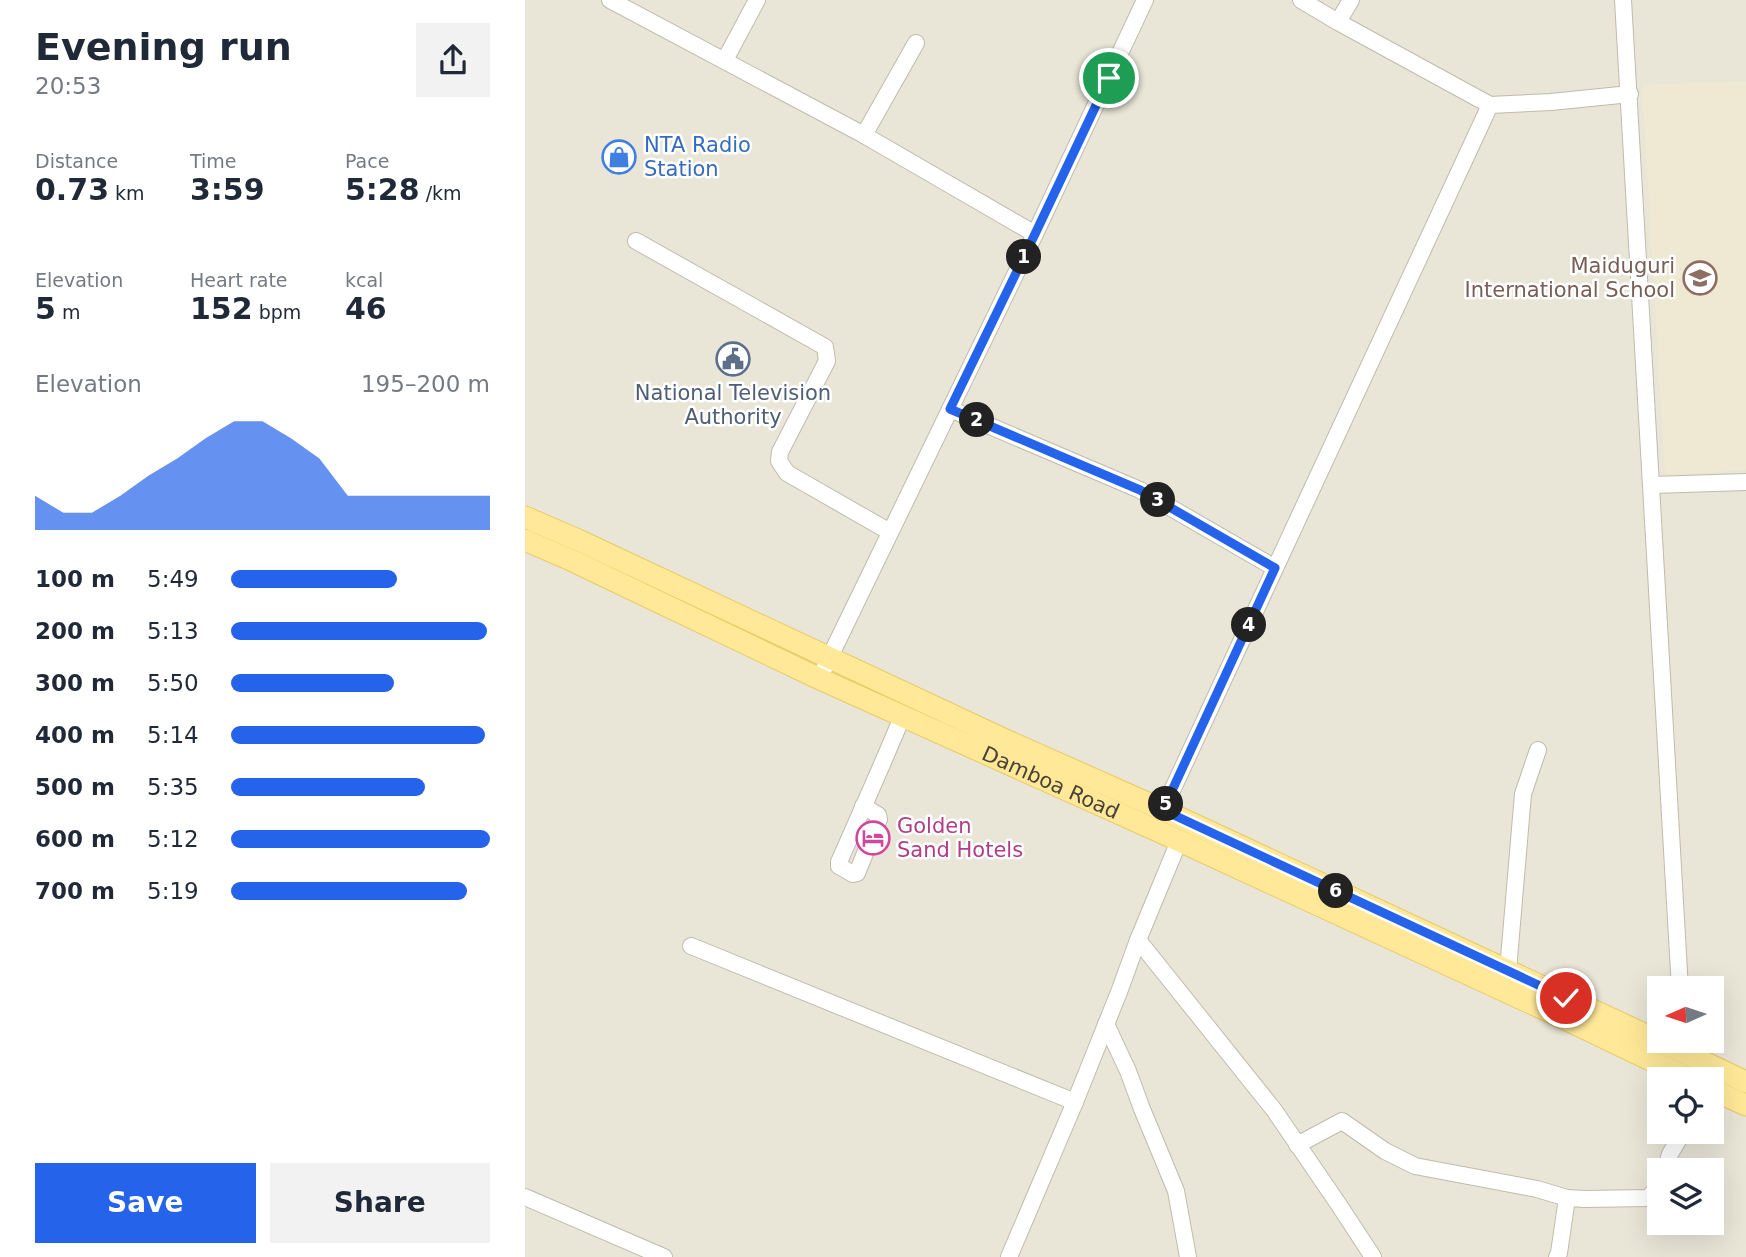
<!DOCTYPE html>
<meta charset="utf-8">
<style>
:root{--surface:#fff;--page:#f2f2f3;--text:#1f2937;--muted:#747a83;--accent:#2563eb}
body{margin:0;font-family:"DejaVu Sans",sans-serif;background:var(--page);color:var(--text);height:100vh;display:flex;flex-direction:column;font-size:26px;white-space:nowrap}
*{box-sizing:border-box;margin:0}
p{font-size:23px;color:var(--muted)}
.icon{flex:none;width:38px;height:38px;fill:none;stroke:currentColor;stroke-width:2;stroke-linecap:round;stroke-linejoin:round}
.map{position:relative;flex:1;overflow:hidden}
.side{display:flex;flex-direction:column;background:var(--surface);width:525px}
.side>*{flex:none}
.needle{width:46px;rotate:267deg}
.tools{position:absolute;left:1122px;top:976px;display:grid;gap:14px}
.tools a{display:grid;place-items:center;width:77px;height:77px;border-radius:0px;background:var(--surface);box-shadow:0 7px 28px #0002;font-size:35px}
.pin{position:absolute;display:grid;place-items:center;width:60px;height:60px;color:#fff;margin:-30px;border:4px solid #fff;border-radius:50%;box-shadow:0 2px 7px #0007}
.km{position:absolute;width:35px;height:35px;margin:-18px;border-radius:50%;background:#222;color:#fff;font-size:19px;line-height:35px;text-align:center}
.round{display:grid;place-items:center;flex:none;width:74px;height:74px;border-radius:0px;background:var(--page)}
.headline{display:flex;align-items:center;justify-content:space-between;height:119px;padding:0 35px}
h1{font-size:38px;font-weight:600;line-height:52px}
.figures{display:grid;grid-template-columns:repeat(3,1fr);gap:10px;height:119px;padding:7px 35px}
.figures div{display:grid;align-content:center}
.figures b{font-size:30px;font-weight:600}
.figures small{font-size:19px;font-weight:400}
.figures p{font-size:19px}
.chart{height:196px;padding:14px 35px}
.chart p{display:flex;justify-content:space-between}
.chart svg{width:100%;height:126px;margin-top:7px;fill:var(--accent);opacity:.7}
.action{display:flex;gap:14px;margin-top:auto;padding:14px 35px}
.action a{flex:1;height:80px;border-radius:0px;background:var(--accent);color:#fff;font-size:28px;font-weight:600;line-height:80px;text-align:center}
.action a+a{background:var(--page);color:var(--text)}
ul{padding:0 35px;list-style:none;font-size:23px}
li{display:grid;grid-template-columns:112px 84px 1fr;align-items:center;height:52px}
li i{height:18px;border-radius:9px;background:var(--accent)}
main{display:flex;flex:1;min-height:0}
.map>svg:first-child{display:block}
.residential{fill:#e9e5d7;fill-rule:evenodd}
.education{fill:#efe9d3}
.lines{fill:none;stroke-linecap:round;stroke-linejoin:round}
.minor-casing{stroke:#c1bbab;stroke-width:18}
.major-casing{stroke:#e9ca63;stroke-width:23}
.minor{stroke:#fff;stroke-width:16}
.major{stroke:#ffe998;stroke-width:21}
.route-casing{stroke:#fff;stroke-width:14}
.route{stroke:#2563eb;stroke-width:9}
.labels{text-anchor:middle;dominant-baseline:central;stroke-width:5;stroke-linejoin:round;paint-order:stroke}
.shop-label{font-size:21px;fill:#366cbe;stroke:#fff;text-anchor:start}
.education-label{font-size:21px;fill:#785e54;stroke:#fff;text-anchor:end}
.service-label{font-size:21px;fill:#4e5e75;stroke:#fff}
.street-label{font-size:21px;fill:#494337;stroke:#fff}
.hotel-label{font-size:21px;fill:#b23c85;stroke:#fff;text-anchor:start}
</style>
<main>
<section class="side">
<div class="headline"><div><h1>Evening run</h1><p>20:53</p></div><a class="round"><svg class="icon" aria-label="share" viewBox="0 0 24 24"><path d="M12 15V3M7 8l5-5 5 5M5 13v7h14v-7"/></svg></a></div>
<div class="figures">
<div><p>Distance</p><b>0.73<small> km</small></b></div>
<div><p>Time</p><b>3:59</b></div>
<div><p>Pace</p><b>5:28<small> /km</small></b></div>
</div>
<div class="figures">
<div><p>Elevation</p><b>5<small> m</small></b></div>
<div><p>Heart rate</p><b>152<small> bpm</small></b></div>
<div><p>kcal</p><b>46</b></div>
</div>
<div class="chart"><p><span>Elevation</span>195–200 m</p>
<svg viewBox="0 0 160 44" preserveAspectRatio="none"><path d="M0 44V32L10 38L20 38L30 32L40 25L50 19L60 12L70 6L80 6L90 12L100 19L110 32L120 32L130 32L140 32L150 32L160 32V44z"/></svg>
</div>
<ul>
<li><b>100 m</b>5:49<i style="width:64%"></i></li>
<li><b>200 m</b>5:13<i style="width:99%"></i></li>
<li><b>300 m</b>5:50<i style="width:63%"></i></li>
<li><b>400 m</b>5:14<i style="width:98%"></i></li>
<li><b>500 m</b>5:35<i style="width:75%"></i></li>
<li><b>600 m</b>5:12<i style="width:100%"></i></li>
<li><b>700 m</b>5:19<i style="width:91%"></i></li>
</ul>
<div class="action"><a>Save</a><a>Share</a></div>
</section>
<div class="map">
<svg width="1221" height="1257" viewBox="0 0 1221 1257">
<rect width="100%" height="100%" fill="#f5f2e9"/>
<path class="residential" d="M0,0h1221v1257h-1221v-708l150,47 -150,-69zM1134,989h52v52h-52zM1134,1080h52v52h-52zM1134,1171h52v52h-52z"/>
<polygon class="education" points="1221,81 1221,470 1140,475 1117,85"/>
<g class="lines">
<defs>
<g id="minor">
<polyline points="85,0 339,135 510,234"/>
<polyline points="776,0 813,22 965,105 1026,102 1105,94"/>
<polyline points="1098,0 1155,989"/>
<polyline points="813,22 826,0"/>
<polyline points="200,60 232,0"/>
<polyline points="339,135 391,43"/>
<polyline points="111,241 300,347 302,361 255,452 254,461 262,473 365,532"/>
<polyline points="425,409 615,490 750,568"/>
<polyline points="1127,485 1221,482"/>
<polyline points="300,667 510,234 620,0"/>
<path d="M338,806l15,9 1,4 -22,54 -4,1 -14,-8v-4c21,-48 43,-96 63,-145"/>
<polyline points="638,810 965,105"/>
<polyline points="613,940 749,1110 814,1205 848,1257"/>
<polyline points="166,946 550,1102"/>
<polyline points="983,970 998,794 1013,750"/>
<polyline points="581,1024 603,1071 617,1109 651,1191 663,1257"/>
<polyline points="772,1145 817,1121 860,1151 890,1166 1012,1189 1042,1198 1060,1199 1124,1198 1134,1184"/>
<polyline points="1140,1171 1145,1154 1158,1132"/>
<polyline points="0,1197 139,1257"/>
<polyline points="484,1257 550,1102 594,992 613,940 654,841"/>
<polyline points="1032,1257 1034,1253 1042,1198"/>
</g>
<g id="major">
<polyline points="0,517 53,540 478,739 638,810 1134,1041"/>
<path id="s1" d="M0,540l48,21 247,118 338,152 403,186 131,63"/>
<polyline points="1134,1041 1221,1082"/>
<polyline points="1186,1089 1221,1105"/>
</g>
</defs>
<use href="#minor" class="minor-casing"/>
<use href="#major" class="major-casing"/>
<use href="#minor" class="minor"/>
<use href="#major" class="major"/>
</g>
<g class="lines">
<defs>
<polyline id="route" points="584,78 510,234 425,409 615,490 750,568 638,810 1041,998"/>
</defs>
<use href="#route" class="route-casing"/>
<use href="#route" class="route"/>
</g>
<defs>
<symbol id="shop-ring" viewBox="-11 -11 22 22"><circle r="9.5" fill="#fff" stroke="#3f7fe0" stroke-width="1.5"/><path d="M-5-2.5h2.3a2.7 3.5 0 0 1 5.4 0H5L5.5 6h-11ZM-1.5-2.5h3a1.5 2.3 0 0 0-3 0Z" fill="#3f7fe0"/></symbol>
<symbol id="school-ring" viewBox="-11 -11 22 22"><circle r="9.5" fill="#fff" stroke="#8d6e63" stroke-width="1.5"/><path d="M0-5L7-2L0 1L-7-2ZM-4 1L0 2.5L4 1V4Q0 6-4 4Z" fill="#8d6e63"/></symbol>
<symbol id="civic-ring" viewBox="-11 -11 22 22"><circle r="9.5" fill="#fff" stroke="#5c6f8a" stroke-width="1.5"/><path d="M-.6-6.5H3V-4.5H.6V-3L4-1V1h2V6H-6V1h2V-1L-.6-3ZM-1.2 2.5V6h2.4V2.5Z" fill="#5c6f8a"/></symbol>
<symbol id="hotel-ring" viewBox="-11 -11 22 22"><circle r="9.5" fill="#fff" stroke="#d1479c" stroke-width="1.5"/><path d="M-6-4.5h1.5V1H6V5H4.5V3h-9V5H-6ZM-4 0a1.8 1.8 0 1 1 3.6 0ZM.5 0V-2.5h3Q6-2.5 6 0Z" fill="#d1479c"/></symbol>
</defs>
<g fill-rule="evenodd">
<use href="#shop-ring" x="75" y="138" width="38" height="38"/>
<use href="#school-ring" x="1156" y="259" width="38" height="38"/>
<use href="#civic-ring" x="189" y="340" width="38" height="38"/>
<use href="#hotel-ring" x="329" y="819" width="38" height="38"/>
</g>
<g class="labels">
<g class="shop-label">
<text x="119" y="145">NTA Radio<tspan x="119" dy="24">Station</tspan></text>
</g>
<g class="education-label">
<text x="1150" y="266">Maiduguri<tspan x="1150" dy="24">International School</tspan></text>
</g>
<g class="service-label">
<text x="208" y="393">National Television<tspan x="208" dy="24">Authority</tspan></text>
</g>
<g class="street-label">
<text stroke="none"><textPath href="#s1" startOffset="579">Damboa Road</textPath></text>
</g>
<g class="hotel-label">
<text x="372" y="826">Golden<tspan x="372" dy="24">Sand Hotels</tspan></text>
</g>
</g>
</svg>
<div class="tools">
<a><svg class="needle" viewBox="-14 -14 28 28"><path d="M0-13l5 13h-10z" fill="#e53935"/><path d="M0 13l5-13h-10z" fill="#747a83"/></svg></a>
<a><svg class="icon" aria-label="locate" viewBox="0 0 24 24"><circle cx="12" cy="12" r="6"/><path d="M12 2v4M12 18v4M2 12h4M18 12h4"/></svg></a>
<a><svg class="icon" aria-label="layers" viewBox="0 0 24 24"><path d="M12 4l9 5-9 5-9-5zM3 14l9 5 9-5"/></svg></a>
</div>
<div class="pin" style="left:584px;top:78px;background:#1e9e55"><svg class="icon" aria-label="arrive" viewBox="0 0 24 24"><path d="M6 21V4h12l-3 4 3 4H6"/></svg></div>
<div class="pin" style="left:1041px;top:998px;background:#d93025"><svg class="icon" aria-label="check" viewBox="0 0 24 24"><path d="M5 12l5 5 9-10"/></svg></div>
<b class="km" style="left:499px;top:257px">1</b>
<b class="km" style="left:452px;top:420px">2</b>
<b class="km" style="left:633px;top:500px">3</b>
<b class="km" style="left:724px;top:625px">4</b>
<b class="km" style="left:641px;top:804px">5</b>
<b class="km" style="left:811px;top:891px">6</b>
</div>
</main>
